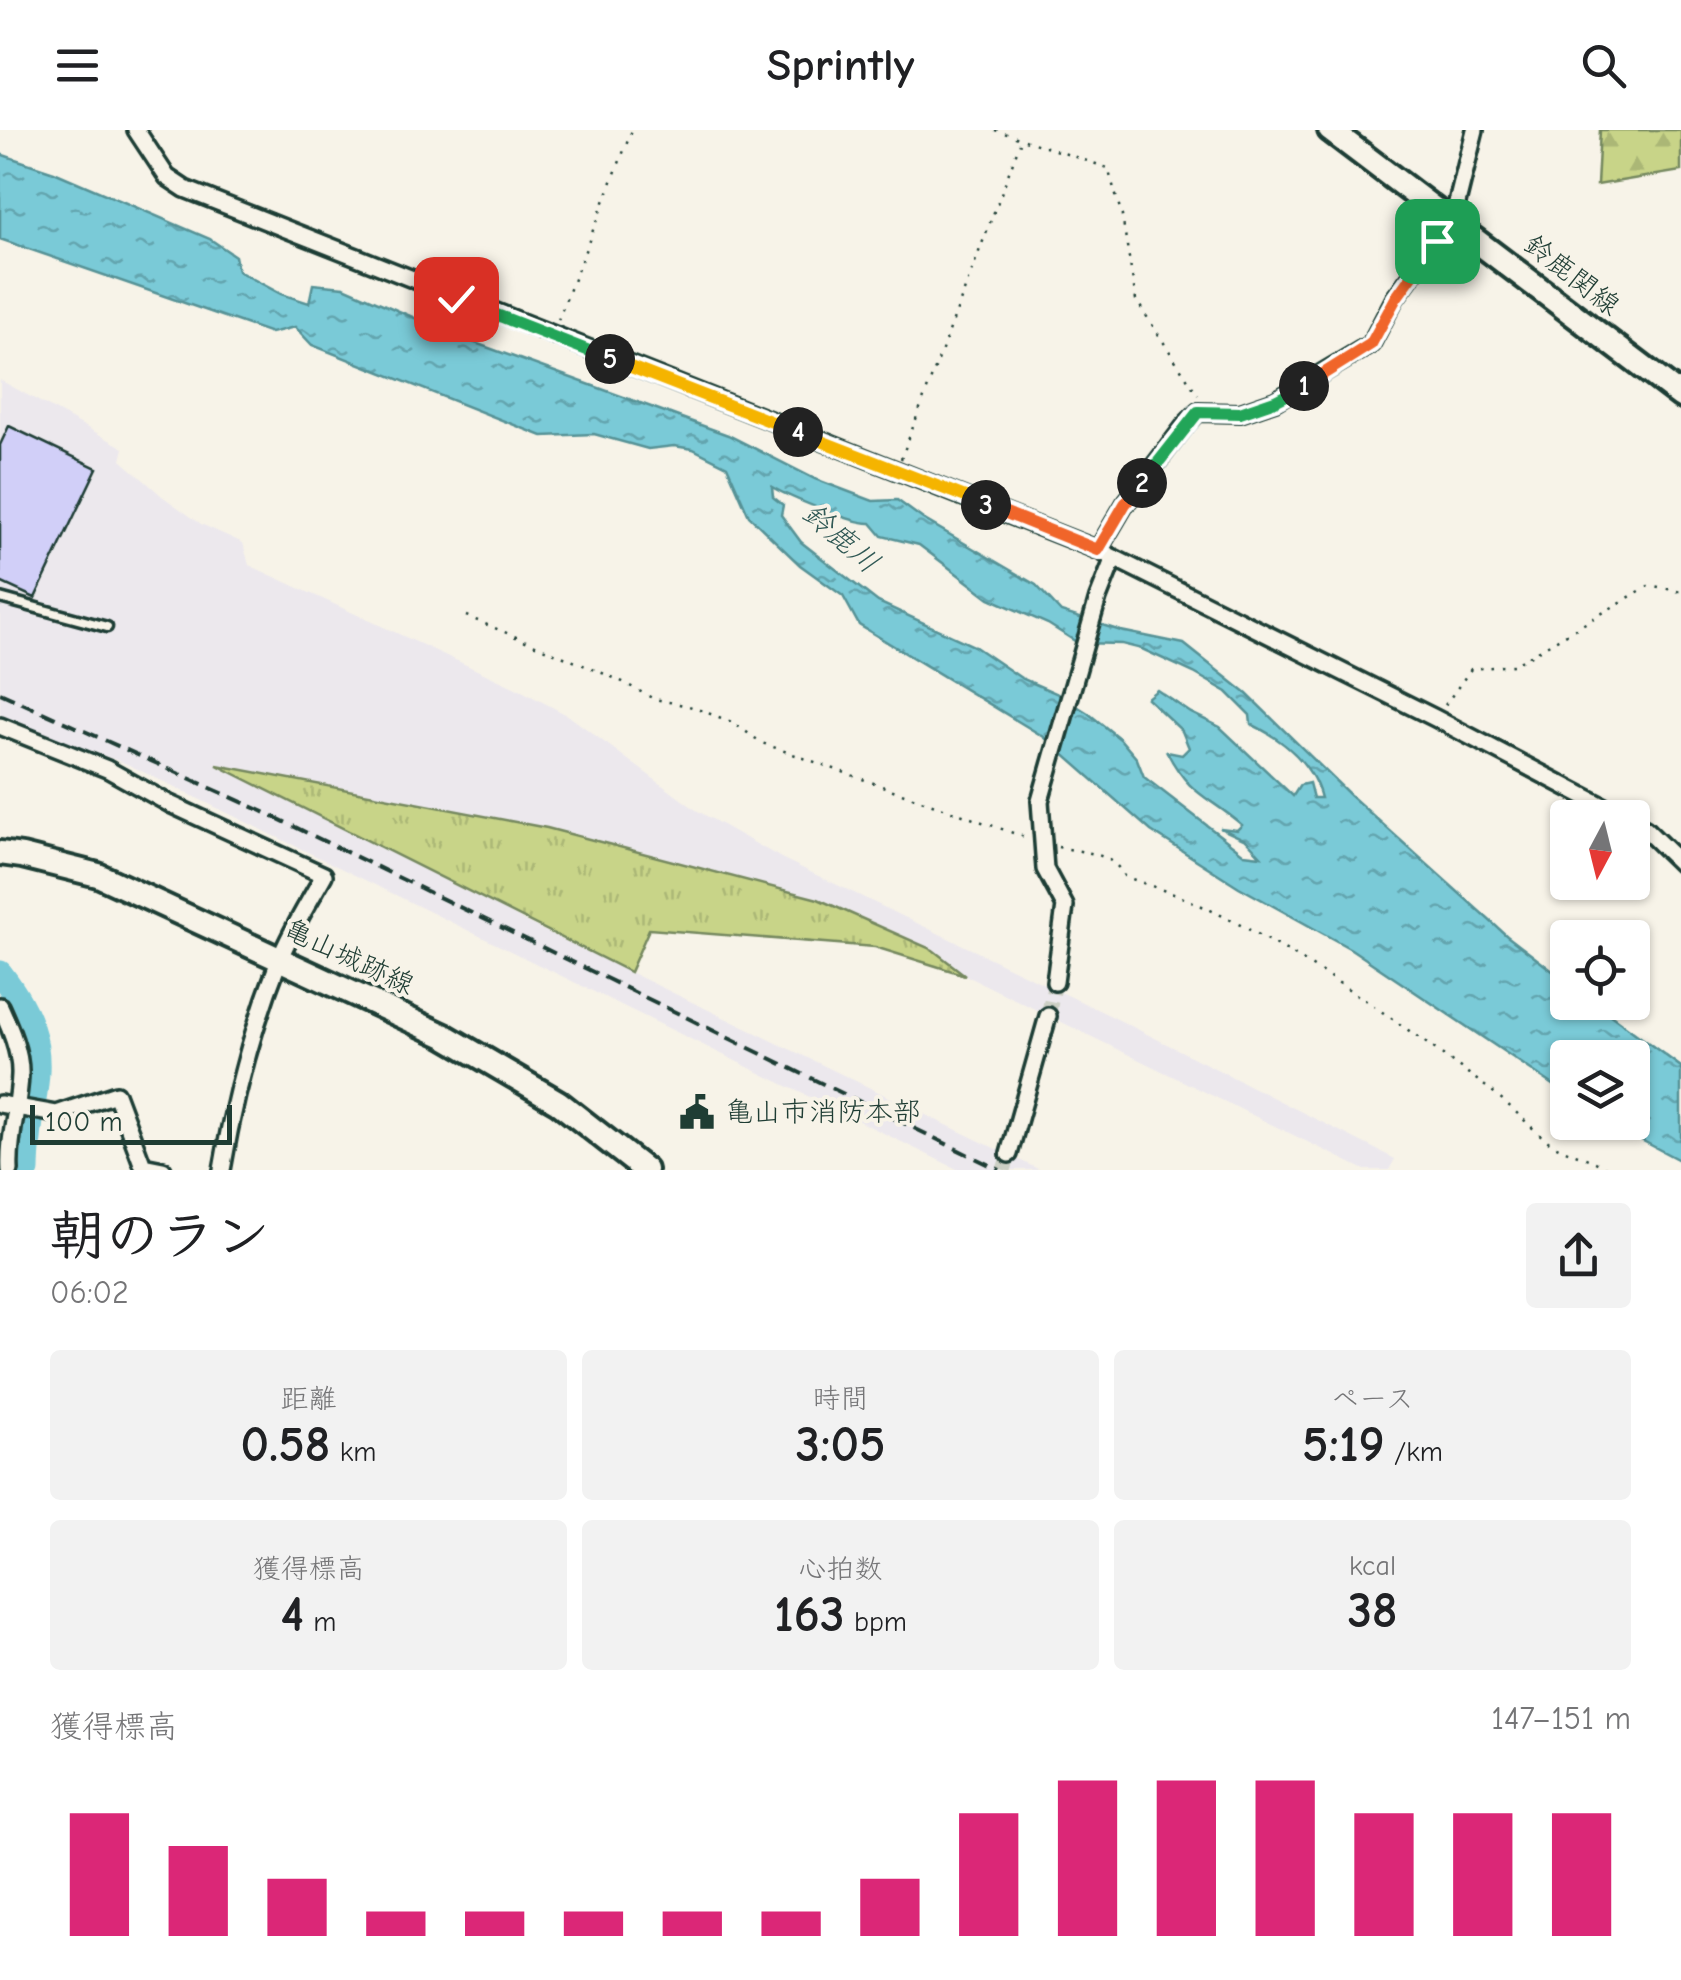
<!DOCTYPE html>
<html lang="ja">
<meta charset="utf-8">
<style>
:root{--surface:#fff;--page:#f2f2f2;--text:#202124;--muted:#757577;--accent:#db2777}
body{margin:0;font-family:"Comic Neue","Klee One",sans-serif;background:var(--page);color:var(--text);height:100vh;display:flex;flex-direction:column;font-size:38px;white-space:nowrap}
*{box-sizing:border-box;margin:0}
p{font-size:32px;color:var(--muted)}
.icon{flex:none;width:55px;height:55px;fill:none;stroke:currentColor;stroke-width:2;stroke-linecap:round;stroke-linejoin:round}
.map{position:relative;height:1040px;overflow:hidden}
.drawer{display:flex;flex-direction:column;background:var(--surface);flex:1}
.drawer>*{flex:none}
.needle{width:65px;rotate:187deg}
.tools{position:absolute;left:1550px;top:670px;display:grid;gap:20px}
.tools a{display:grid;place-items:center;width:100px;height:100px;border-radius:10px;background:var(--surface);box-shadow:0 2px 8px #0004;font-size:50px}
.scale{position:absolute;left:30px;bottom:25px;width:202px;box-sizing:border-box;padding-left:10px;border:5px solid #1f3d34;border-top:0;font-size:28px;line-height:35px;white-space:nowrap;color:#1f3d34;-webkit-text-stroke:8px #f7f3e8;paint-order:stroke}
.pin{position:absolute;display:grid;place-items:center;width:85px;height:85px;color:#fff;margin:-42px;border-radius:20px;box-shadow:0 5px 15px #0006}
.km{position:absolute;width:50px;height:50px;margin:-25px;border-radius:50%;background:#222;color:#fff;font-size:28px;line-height:50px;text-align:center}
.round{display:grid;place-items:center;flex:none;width:105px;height:105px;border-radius:10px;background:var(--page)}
.headline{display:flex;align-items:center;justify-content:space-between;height:170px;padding:0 50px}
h1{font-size:55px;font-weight:600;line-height:75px}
.figures{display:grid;grid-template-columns:repeat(3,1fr);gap:15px;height:170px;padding:10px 50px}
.figures div{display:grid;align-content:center;border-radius:10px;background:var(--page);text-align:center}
.figures b{font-size:50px;font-weight:600}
.figures small{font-size:28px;font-weight:400}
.figures p{font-size:28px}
.chart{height:280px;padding:20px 50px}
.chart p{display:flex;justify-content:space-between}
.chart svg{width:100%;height:180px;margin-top:10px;stroke:var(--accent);stroke-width:6}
header{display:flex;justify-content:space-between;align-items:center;height:130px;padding:0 50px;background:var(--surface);font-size:45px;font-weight:600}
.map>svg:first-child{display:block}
.built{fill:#ece8ed}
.grass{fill:url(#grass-tufts);stroke:#74885e;stroke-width:2.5}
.forest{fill:url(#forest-firs);stroke:#74885e;stroke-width:2.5}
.water{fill:url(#water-ripples);stroke:#569296;stroke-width:2.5;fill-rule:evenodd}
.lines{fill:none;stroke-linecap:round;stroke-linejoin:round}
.river{stroke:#7acad7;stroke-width:25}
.building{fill:#d1cff8;stroke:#1f3d34;stroke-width:2.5}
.minor-tunnel{stroke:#cccfc4;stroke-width:15;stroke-dasharray:15 8;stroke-linecap:butt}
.service-casing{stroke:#1f3d34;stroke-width:15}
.minor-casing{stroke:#1f3d34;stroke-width:22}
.secondary-casing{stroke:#1f3d34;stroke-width:30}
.path{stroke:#1f3d34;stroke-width:2.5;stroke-dasharray:2.5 8;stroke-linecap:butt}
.service{stroke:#f7f3e8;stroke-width:8}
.minor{stroke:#f7f3e8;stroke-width:15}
.secondary{stroke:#f7f3e8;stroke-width:22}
.rail{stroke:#1f3d34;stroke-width:4;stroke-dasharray:15 8;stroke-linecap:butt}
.minor-bridge-casing{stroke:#1f3d34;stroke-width:22;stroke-linecap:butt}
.minor-bridge{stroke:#f7f3e8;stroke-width:15}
.split-1-casing{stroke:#fff;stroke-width:20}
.split-2-casing{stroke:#fff;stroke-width:20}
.split-3-casing{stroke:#fff;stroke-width:20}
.split-4-casing{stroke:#fff;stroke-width:20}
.split-5-casing{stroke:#fff;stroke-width:20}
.split-6-casing{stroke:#fff;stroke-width:20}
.split-1{stroke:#f0652b;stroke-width:12}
.split-2{stroke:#22a559;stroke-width:12}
.split-3{stroke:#f0652b;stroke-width:12}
.split-4{stroke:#f5b400;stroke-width:12}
.split-5{stroke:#f5b400;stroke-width:12}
.split-6{stroke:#22a559;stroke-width:12}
.labels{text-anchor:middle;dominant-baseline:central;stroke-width:8;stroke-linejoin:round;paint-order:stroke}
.street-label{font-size:28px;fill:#1f3d34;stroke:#f7f3e8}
.poi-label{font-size:28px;fill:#1f3d34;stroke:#f7f3e8;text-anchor:start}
.water-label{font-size:30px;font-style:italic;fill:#315955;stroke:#f7f3e8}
</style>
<header><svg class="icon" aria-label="menu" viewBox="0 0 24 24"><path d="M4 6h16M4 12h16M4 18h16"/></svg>Sprintly<svg class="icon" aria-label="search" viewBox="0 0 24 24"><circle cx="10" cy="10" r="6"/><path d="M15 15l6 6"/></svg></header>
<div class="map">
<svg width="1681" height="1040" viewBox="0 0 1681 1040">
<defs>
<pattern id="grass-tufts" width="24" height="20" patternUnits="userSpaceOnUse" patternTransform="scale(2.5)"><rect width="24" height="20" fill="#c8d488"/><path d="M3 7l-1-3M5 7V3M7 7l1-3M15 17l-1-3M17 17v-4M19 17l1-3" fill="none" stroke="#abb776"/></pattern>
<pattern id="forest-firs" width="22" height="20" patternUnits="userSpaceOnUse" patternTransform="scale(2.5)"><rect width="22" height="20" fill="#c8d488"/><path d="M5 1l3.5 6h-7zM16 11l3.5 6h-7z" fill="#abb776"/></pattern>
<pattern id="water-ripples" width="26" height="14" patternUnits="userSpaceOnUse" patternTransform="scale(2.5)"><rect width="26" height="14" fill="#7acad7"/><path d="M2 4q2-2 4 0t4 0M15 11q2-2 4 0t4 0" fill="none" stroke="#63a5af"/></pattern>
</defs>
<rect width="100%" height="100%" fill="#f7f3e8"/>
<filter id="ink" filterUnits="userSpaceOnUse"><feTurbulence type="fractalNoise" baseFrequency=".01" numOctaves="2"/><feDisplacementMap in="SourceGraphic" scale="20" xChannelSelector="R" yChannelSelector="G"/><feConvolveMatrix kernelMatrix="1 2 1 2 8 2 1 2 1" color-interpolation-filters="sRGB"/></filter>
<g filter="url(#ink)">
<polygon class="built" points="0,250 124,318 121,330 162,366 201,394 243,413 249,435 516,558 569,586 696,680 783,729 1111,886 1395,1029 1389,1040 1365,1040 965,845 933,820 818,769 222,637 452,751 524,791 1040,1040 959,1040 127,634 0,588"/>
<polygon class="grass" points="217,635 547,698 818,769 933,820 965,845 875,817 649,799 630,842"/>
<polygon class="forest" points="1600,0 1681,0 1681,41 1597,55"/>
<path class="water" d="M0,24l54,18 156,67 25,17 3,15 43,23 28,9 4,-19 31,3 112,49 272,99 87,44 58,22 24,-1 26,19 113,66 25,27 60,19 63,13 63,50 102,100 158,142 60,46 1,20 26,1 87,64v94l-72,-38 23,-1v-64h-64l-1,36 -216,-145 -112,-62 -88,-56 -107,-94 -185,-112 -16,-29 -43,-31 -51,-49 -22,-50 -34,-17 -19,-3 -26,3 -54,-15 -52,2 -230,-91 -17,-18 -24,6 -271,-94zM772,357c17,10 81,37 99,36l11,13 37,9 70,53 59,26 30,19 44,1 20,5 52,24 33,19 23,23 1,9c31,15 61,39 70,74h-8l-4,-15 -9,2 -7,11 -73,-69 -29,-14 -34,-23 -10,8 35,33 7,17 -7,7 -15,-3c23,44 40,43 75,73l-5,5 -17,-2 26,12 15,16 -17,-2 -100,-77 -7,-18 -17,-20 -32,-26 -32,-20 -35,-15 -47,-32 -96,-44 -77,-60 -20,-27 2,-10 -10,-8z"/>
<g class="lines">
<path class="river" d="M0,843c62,80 28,111 27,197"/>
</g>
<polygon class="building" points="9,296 97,338 35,468 0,452 0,315"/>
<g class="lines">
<g class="minor-tunnel">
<polyline points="1048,886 1055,852"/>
<polyline points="1004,1040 1009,1024"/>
</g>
<defs>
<polyline id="service" points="0,468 107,497"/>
<g id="minor">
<polyline points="136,0 167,47 185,59 1098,420 1435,588 1626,688"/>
<polyline points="1457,73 1475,0"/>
<polyline points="1098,420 1125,374 1187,293 1198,282 1240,283 1275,271 1371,214 1395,168 1437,111"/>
<path d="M0,596l107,43 63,35 154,71c-15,27 -32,54 -44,83 -27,68 -46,140 -58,212"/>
<polyline points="1632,692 1645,699 1681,734"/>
<polyline points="1055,852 1065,776 1045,739 1040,671 1098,468 1113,430"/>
<path d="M0,876c9,20 21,46 20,69 -1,32 -12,62 -10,95"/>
<polyline points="0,974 56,984 116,964 143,1036 163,1040"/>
<polyline points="1009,1024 1048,886"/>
</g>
<g id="secondary">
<polyline points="1330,0 1681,266"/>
<polyline points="0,723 22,726 98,745 445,906 558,972 645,1040"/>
</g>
</defs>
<use href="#service" class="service-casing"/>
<use href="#minor" class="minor-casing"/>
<use href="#secondary" class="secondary-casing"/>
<g class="path">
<polyline points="995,0 1108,38 1122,86 1136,170 1198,265"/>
<polyline points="558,190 632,0"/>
<polyline points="901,329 1020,13"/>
<polyline points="466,486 619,550 654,569 689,576 732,592 762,613 1027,708"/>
<polyline points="1445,575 1471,539 1514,535 1650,455 1681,462"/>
<path d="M1058,717c26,6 53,4 66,29 26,10 53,18 78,30 101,47 194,114 283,180 23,16 43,40 63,55 18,12 42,16 62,29"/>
</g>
<use href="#service" class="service"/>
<use href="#minor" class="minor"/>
<use href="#secondary" class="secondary"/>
<polyline class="rail" points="0,563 262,681 1000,1040"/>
<defs>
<polyline id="minor-bridge" points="1437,111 1457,73"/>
</defs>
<use href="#minor-bridge" class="minor-bridge-casing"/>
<use href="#minor-bridge" class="minor-bridge"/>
</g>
</g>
<g class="lines" filter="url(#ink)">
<defs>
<polyline id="split-1" points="1304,256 1371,214 1396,168 1437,111"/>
<polyline id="split-2" points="1142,353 1198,282 1240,283 1275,271 1304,256"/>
<polyline id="split-3" points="986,375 1098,420 1125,374 1142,353"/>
<polyline id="split-4" points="798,302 986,375"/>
<polyline id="split-5" points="610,229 798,302"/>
<polyline id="split-6" points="456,169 610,229"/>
</defs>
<use href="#split-1" class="split-1-casing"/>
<use href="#split-2" class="split-2-casing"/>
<use href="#split-3" class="split-3-casing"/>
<use href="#split-4" class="split-4-casing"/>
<use href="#split-5" class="split-5-casing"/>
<use href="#split-6" class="split-6-casing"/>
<use href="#split-1" class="split-1"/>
<use href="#split-2" class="split-2"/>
<use href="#split-3" class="split-3"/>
<use href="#split-4" class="split-4"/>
<use href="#split-5" class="split-5"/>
<use href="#split-6" class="split-6"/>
</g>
<defs>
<symbol id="civic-bare" viewBox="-9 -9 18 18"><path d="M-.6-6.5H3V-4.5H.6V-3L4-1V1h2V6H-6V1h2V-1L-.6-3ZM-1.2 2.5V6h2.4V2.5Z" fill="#1f3d34" stroke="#f7f3e8" stroke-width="2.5" paint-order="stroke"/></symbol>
</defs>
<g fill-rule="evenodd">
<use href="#civic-bare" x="672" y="957" width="50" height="50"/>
</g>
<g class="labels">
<g class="street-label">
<text transform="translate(1572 145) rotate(38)">鈴鹿関線</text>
<text transform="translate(349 827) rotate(25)">亀山城跡線</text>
</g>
<g class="poi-label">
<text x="725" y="982">亀山市消防本部</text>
</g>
<g class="water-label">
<text transform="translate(841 408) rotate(41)">鈴鹿川</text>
</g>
</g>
</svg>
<div class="tools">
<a><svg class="needle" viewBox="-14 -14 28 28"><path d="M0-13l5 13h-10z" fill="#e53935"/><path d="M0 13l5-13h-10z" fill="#757577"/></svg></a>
<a><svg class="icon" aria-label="locate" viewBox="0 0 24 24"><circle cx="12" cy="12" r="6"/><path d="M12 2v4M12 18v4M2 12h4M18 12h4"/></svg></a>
<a><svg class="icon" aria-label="layers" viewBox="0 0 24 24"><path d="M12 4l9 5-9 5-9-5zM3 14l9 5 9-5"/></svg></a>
</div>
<div class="scale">100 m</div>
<div class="pin" style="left:1437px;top:111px;background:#1e9e55"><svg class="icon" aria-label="arrive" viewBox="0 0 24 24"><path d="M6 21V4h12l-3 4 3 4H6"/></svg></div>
<div class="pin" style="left:456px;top:169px;background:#d93025"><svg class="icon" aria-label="check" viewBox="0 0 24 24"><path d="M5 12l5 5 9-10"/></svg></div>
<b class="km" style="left:1304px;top:256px">1</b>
<b class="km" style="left:1142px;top:353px">2</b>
<b class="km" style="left:986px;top:375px">3</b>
<b class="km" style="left:798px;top:302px">4</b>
<b class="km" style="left:610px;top:229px">5</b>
</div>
<section class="drawer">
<div class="headline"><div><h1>朝のラン</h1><p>06:02</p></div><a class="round"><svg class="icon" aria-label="share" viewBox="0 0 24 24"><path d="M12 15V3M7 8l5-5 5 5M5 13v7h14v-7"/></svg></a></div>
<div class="figures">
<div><p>距離</p><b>0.58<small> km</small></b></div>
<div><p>時間</p><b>3:05</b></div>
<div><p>ペース</p><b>5:19<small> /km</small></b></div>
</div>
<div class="figures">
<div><p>獲得標高</p><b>4<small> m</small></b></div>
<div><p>心拍数</p><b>163<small> bpm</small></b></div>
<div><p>kcal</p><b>38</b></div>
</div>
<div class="chart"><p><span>獲得標高</span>147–151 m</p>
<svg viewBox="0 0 160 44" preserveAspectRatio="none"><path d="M5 44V14M15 44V22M25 44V30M35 44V38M45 44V38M55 44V38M65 44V38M75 44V38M85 44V30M95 44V14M105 44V6M115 44V6M125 44V6M135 44V14M145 44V14M155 44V14"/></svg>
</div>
</section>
